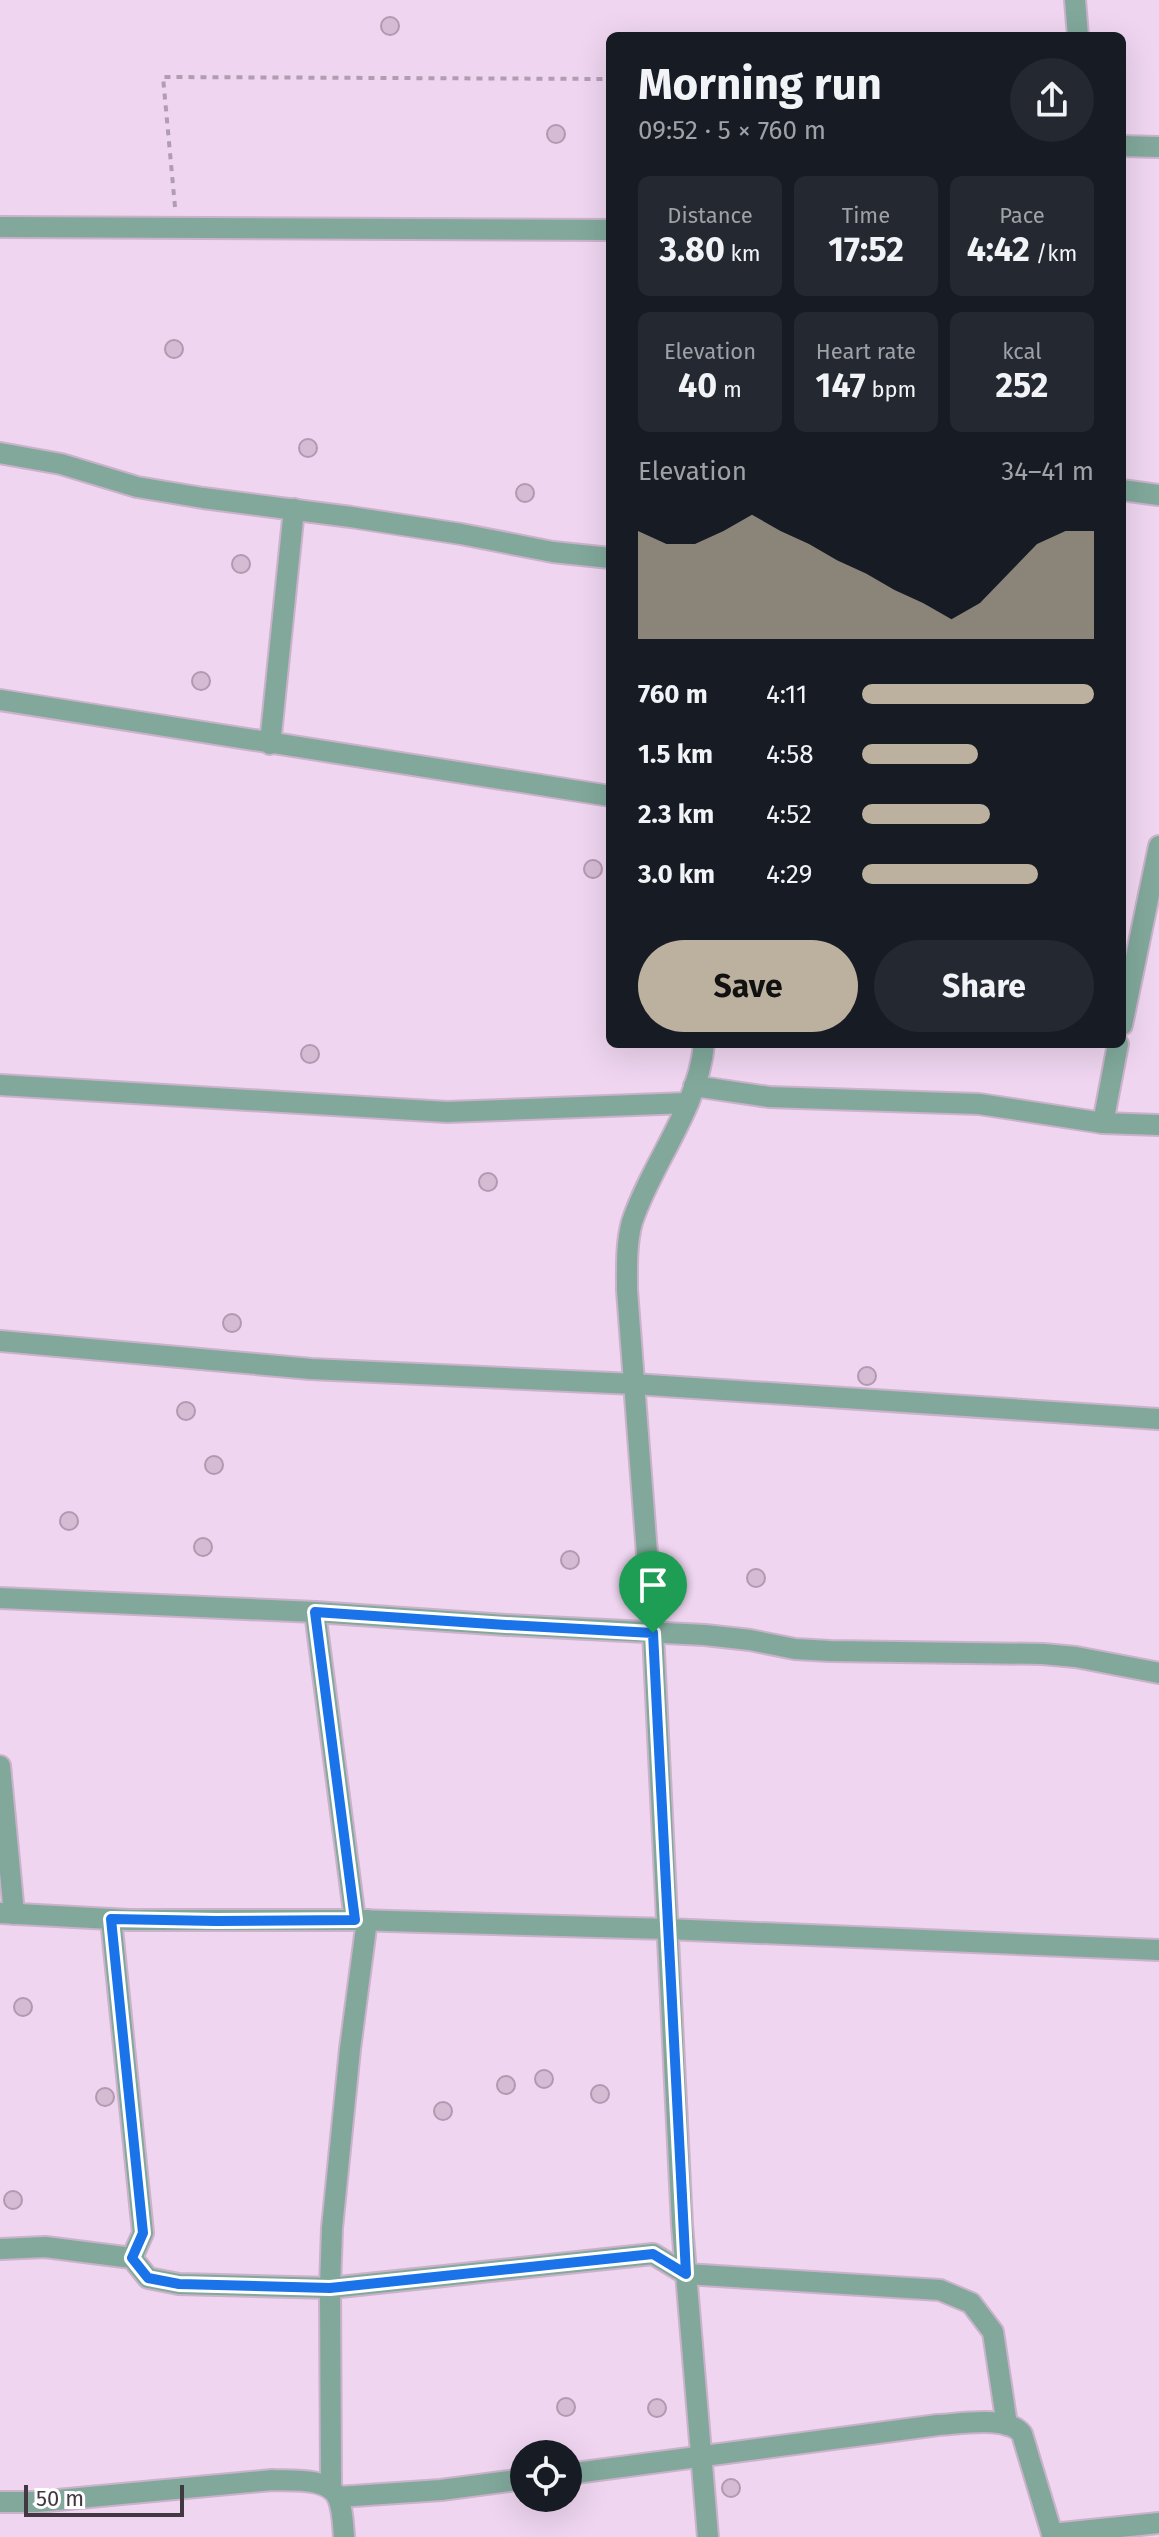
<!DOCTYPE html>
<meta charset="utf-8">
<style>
:root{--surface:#171b24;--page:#242831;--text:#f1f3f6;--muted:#9ea1a6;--accent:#bcb19e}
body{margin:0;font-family:"Fira Sans",sans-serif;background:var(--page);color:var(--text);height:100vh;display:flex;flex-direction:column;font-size:30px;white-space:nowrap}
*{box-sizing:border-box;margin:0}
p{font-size:26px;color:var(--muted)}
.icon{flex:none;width:44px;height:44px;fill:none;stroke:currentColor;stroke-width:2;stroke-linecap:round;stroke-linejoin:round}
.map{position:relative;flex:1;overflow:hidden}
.side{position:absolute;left:606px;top:32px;width:520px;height:1016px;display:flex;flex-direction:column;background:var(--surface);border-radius:12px;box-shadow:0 8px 32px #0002}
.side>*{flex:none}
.controls{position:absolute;left:510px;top:2440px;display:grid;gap:16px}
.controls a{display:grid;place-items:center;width:72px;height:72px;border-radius:50%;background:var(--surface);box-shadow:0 8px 32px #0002;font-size:40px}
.scale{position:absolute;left:24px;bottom:20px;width:160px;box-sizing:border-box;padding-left:8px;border:4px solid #423842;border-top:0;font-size:22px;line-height:28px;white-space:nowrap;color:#423842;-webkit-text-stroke:6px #fff;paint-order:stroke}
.pin{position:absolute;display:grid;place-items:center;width:68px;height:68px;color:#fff;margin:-82px -34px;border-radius:50% 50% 50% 0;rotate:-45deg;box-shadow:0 0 8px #0007}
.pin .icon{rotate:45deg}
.round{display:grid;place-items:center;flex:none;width:84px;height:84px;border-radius:42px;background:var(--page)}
.overview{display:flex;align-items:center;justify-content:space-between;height:136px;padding:0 32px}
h1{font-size:44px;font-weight:700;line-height:60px}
.figures{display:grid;grid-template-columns:repeat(3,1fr);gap:12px;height:136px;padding:8px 32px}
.figures div{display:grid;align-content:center;border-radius:12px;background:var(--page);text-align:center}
.figures b{font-size:34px;font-weight:700}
.figures small{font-size:22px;font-weight:400}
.figures p{font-size:22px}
.chart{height:224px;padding:16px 32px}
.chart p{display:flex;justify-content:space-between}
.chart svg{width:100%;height:144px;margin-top:8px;fill:var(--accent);opacity:.7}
.cta{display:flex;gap:16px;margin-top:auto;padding:16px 32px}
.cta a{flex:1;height:92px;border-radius:48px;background:var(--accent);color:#111;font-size:32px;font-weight:700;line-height:92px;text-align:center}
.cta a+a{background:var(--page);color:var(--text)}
ul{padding:0 32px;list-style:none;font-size:26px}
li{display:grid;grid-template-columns:128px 96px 1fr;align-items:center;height:60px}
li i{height:20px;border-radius:10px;background:var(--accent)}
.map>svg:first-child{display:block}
.building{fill:#d6bbd4;stroke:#b398b0;stroke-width:2}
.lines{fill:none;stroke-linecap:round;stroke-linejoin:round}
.minor-casing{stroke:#c9b2ca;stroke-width:24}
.path{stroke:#b19db2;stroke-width:4;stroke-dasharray:6 6;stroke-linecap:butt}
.minor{stroke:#81a89b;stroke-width:20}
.route-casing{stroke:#fff;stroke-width:16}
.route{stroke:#1a73e8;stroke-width:10}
</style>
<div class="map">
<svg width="1159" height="2537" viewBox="0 0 1159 2537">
<rect width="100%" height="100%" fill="#efd5f0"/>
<g class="building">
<circle cx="390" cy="26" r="9"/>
<circle cx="556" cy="134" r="9"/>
<circle cx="174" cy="349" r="9"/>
<circle cx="308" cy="448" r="9"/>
<circle cx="525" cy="493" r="9"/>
<circle cx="241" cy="564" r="9"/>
<circle cx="201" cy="681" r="9"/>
<circle cx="593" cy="869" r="9"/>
<circle cx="310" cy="1054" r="9"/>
<circle cx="488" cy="1182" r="9"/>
<circle cx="232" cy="1323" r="9"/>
<circle cx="867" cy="1376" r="9"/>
<circle cx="186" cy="1411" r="9"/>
<circle cx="214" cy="1465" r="9"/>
<circle cx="69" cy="1521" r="9"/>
<circle cx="203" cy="1547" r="9"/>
<circle cx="570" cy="1560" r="9"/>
<circle cx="756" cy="1578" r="9"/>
<circle cx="23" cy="2007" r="9"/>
<circle cx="544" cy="2079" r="9"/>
<circle cx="506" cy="2085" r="9"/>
<circle cx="600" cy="2094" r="9"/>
<circle cx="105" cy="2097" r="9"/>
<circle cx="443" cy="2111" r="9"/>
<circle cx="13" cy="2200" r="9"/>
<circle cx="566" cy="2407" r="9"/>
<circle cx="657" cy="2408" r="9"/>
<circle cx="731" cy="2488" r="9"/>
</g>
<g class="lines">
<defs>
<g id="minor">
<polyline points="1075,0 1078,36"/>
<polyline points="1122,146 1159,147"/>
<polyline points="0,227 610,230"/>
<polyline points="0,453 61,464 137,487 203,498 351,517 461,534 553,552 610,558"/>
<polyline points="1122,490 1159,495"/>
<polyline points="0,700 610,796"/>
<polyline points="270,744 294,509"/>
<polyline points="1122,1025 1159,846"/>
<path d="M704,1044c-6,65 -52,118 -72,178 -6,22 -5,46 -5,68l26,343 29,592 26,312"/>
<polyline points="0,1085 447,1112 687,1103"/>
<polyline points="694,1086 769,1097 979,1104 1103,1123 1159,1125"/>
<polyline points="1103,1123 1118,1044"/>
<polyline points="0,1341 311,1369 634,1384 1159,1419"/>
<polyline points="0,1598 315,1612 506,1625 705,1635 750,1640 795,1649 830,1651 1043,1654 1076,1657 1159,1673"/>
<polyline points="315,1612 355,1920"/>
<polyline points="0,1766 14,1914"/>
<polyline points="0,1913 129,1920 355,1920 667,1929 1159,1950"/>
<polyline points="111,1919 143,2233 132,2258"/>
<polyline points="0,2249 45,2247 132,2258 148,2278 179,2284 330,2288 653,2254 686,2274 940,2290 971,2303 993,2332 1007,2425"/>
<path d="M568,2474l370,-49c22,-1 70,-10 84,9l30,100"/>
<polyline points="331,2489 330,2288 332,2228 350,2049 367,1920"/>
<polyline points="338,2497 441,2490 524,2479"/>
<path d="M0,2502h36l236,-22c20,1 57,-3 66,18 5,12 5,27 6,39"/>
<polyline points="1053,2537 1052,2534 1159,2523"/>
</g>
</defs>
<use href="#minor" class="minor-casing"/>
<polyline class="path" points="175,207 163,77 610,79"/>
<use href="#minor" class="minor"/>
</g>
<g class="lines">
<defs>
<polygon id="route" points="315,1612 506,1625 653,1633 686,2274 653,2254 330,2288 179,2284 148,2278 132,2258 143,2233 111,1919 216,1921 355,1920"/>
</defs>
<use href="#route" class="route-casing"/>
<use href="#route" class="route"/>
</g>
</svg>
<div class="controls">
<a><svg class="icon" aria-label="locate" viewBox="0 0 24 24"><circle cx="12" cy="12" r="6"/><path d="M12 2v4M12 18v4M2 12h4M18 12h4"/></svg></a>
</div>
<div class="scale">50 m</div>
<div class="pin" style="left:653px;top:1633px;background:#1e9e55"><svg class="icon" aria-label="arrive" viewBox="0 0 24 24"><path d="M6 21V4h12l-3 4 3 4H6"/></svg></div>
<section class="side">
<div class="overview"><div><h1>Morning run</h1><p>09:52 · 5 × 760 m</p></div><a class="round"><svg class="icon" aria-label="share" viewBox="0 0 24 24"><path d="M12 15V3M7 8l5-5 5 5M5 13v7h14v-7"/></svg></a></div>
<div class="figures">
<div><p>Distance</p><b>3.80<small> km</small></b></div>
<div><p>Time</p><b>17:52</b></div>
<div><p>Pace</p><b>4:42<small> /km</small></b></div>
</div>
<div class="figures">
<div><p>Elevation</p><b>40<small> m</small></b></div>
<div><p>Heart rate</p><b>147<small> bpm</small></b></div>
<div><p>kcal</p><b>252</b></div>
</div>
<div class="chart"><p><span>Elevation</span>34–41 m</p>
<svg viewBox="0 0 160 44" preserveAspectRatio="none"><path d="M0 44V11L10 15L20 15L30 11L40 6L50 11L60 15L70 20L80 24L90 29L100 33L110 38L120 33L130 24L140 15L150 11L160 11V44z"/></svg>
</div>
<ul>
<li><b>760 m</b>4:11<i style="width:100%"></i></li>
<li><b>1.5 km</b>4:58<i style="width:50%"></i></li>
<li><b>2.3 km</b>4:52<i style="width:55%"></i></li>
<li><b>3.0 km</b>4:29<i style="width:76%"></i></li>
</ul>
<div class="cta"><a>Save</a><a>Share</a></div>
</section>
</div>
